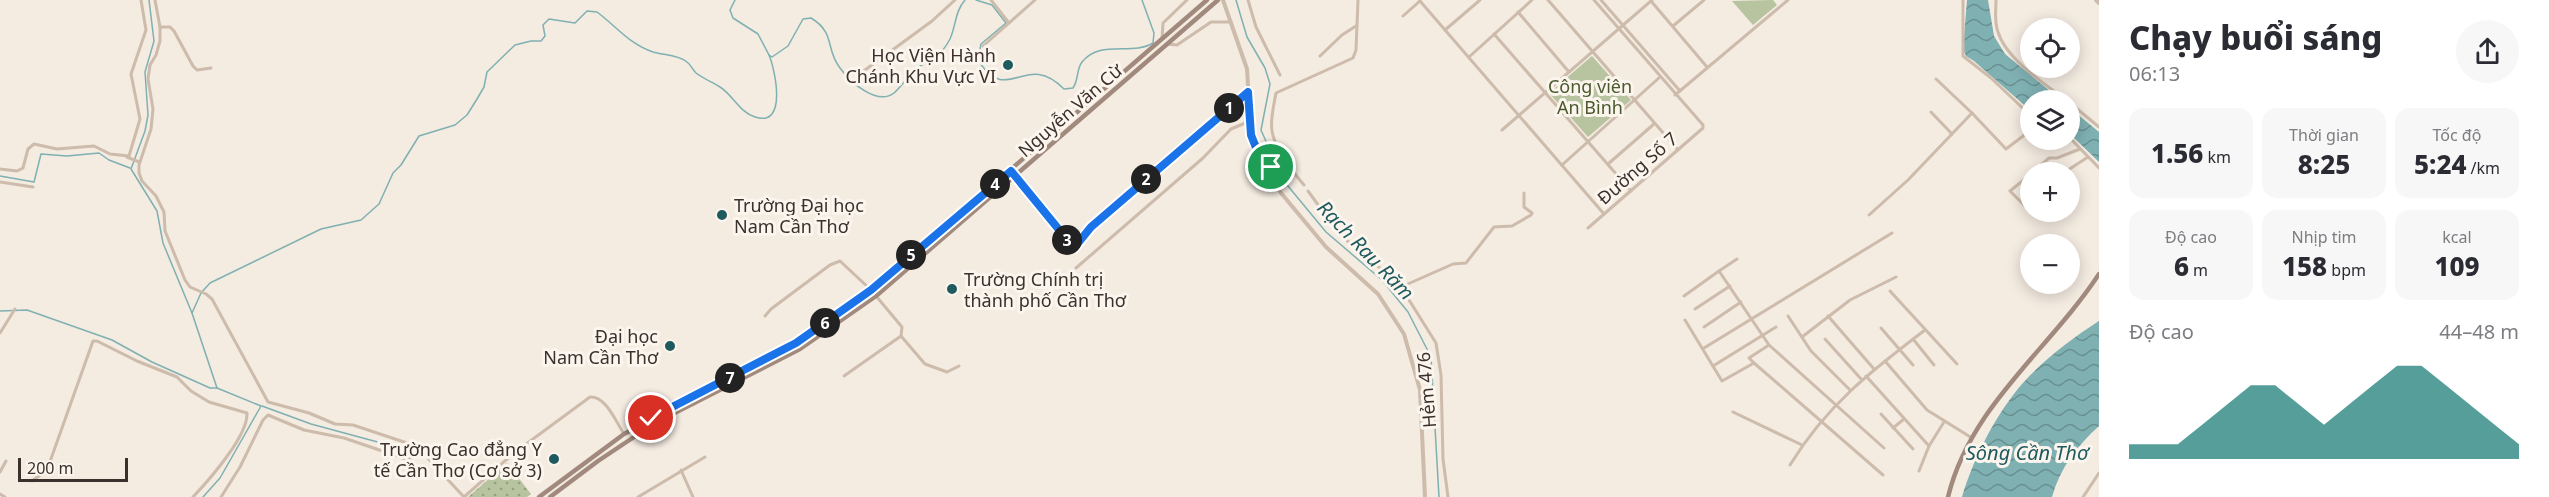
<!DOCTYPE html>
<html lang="vi">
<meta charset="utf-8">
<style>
:root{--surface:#fff;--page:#f7f7f7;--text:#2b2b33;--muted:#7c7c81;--accent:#0f766e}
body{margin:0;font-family:"Noto Sans",sans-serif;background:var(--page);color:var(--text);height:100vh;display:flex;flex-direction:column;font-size:22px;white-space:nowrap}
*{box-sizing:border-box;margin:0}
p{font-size:20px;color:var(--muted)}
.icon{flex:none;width:33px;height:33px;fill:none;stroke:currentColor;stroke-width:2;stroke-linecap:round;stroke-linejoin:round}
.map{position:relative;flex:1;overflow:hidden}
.drawer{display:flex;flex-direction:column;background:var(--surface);width:450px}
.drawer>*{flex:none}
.fabs{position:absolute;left:2020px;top:18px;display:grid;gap:12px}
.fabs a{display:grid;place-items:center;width:60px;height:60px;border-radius:50%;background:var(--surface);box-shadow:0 3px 15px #0003;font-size:30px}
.scale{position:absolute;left:18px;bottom:15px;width:110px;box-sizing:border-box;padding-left:6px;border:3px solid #3b302b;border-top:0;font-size:16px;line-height:21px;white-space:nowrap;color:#3b302b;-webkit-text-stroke:4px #fbf5ee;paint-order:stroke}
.pin{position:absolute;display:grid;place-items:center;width:51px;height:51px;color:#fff;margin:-26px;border:3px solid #fff;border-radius:50%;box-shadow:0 2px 6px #0007}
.km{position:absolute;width:30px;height:30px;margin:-15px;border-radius:50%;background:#222;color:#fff;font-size:16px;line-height:30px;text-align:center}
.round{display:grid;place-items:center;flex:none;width:63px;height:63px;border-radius:32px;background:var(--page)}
.headline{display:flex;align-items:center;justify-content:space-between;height:102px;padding:0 30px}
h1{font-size:33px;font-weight:800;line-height:45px}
.metrics{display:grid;grid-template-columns:repeat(3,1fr);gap:9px;height:102px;padding:6px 30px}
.metrics div{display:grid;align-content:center;border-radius:15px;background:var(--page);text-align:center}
.metrics b{font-size:26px;font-weight:800}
.metrics small{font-size:16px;font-weight:400}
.metrics p{font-size:16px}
.chart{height:168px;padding:12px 30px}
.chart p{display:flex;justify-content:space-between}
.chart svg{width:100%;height:108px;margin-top:6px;fill:var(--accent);opacity:.7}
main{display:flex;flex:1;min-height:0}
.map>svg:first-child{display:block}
.grass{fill:url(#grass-dots)}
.park{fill:#b8c4a0}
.water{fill:url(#water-waves)}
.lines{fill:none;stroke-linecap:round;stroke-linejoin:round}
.stream{stroke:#7fb0b2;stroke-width:1.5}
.minor{stroke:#cdbbac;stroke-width:3}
.tertiary{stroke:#cdbbac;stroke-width:4}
.secondary{stroke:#a18a7d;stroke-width:4.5}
.route-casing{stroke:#fff;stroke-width:12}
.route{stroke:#1a73e8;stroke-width:8}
.poi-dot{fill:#1f5a5e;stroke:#fbf5ee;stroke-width:2}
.labels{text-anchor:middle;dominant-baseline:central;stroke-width:6;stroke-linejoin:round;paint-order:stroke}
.poi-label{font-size:18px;fill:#3b302b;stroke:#fbf5ee;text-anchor:end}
.park-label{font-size:18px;fill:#4a5a2e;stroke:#fbf5ee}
.street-label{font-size:18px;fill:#3b302b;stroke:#fbf5ee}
.water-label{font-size:20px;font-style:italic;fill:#1f5a5e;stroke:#fbf5ee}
</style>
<main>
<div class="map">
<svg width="2099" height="497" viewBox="0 0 2099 497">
<defs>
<pattern id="grass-dots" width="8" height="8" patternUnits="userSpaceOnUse" patternTransform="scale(1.5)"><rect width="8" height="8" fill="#b8c4a0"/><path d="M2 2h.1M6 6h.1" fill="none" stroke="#97a083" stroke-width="1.8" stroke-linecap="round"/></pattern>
<pattern id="water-waves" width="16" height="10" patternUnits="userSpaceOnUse" patternTransform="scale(1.5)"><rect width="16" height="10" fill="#7fb0b2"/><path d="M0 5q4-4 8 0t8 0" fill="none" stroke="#699091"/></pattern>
</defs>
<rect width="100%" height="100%" fill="#f4ebe1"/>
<polygon class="grass" points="507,463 531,494 527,497 468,497"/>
<g class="park">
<polygon points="1773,0 1777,5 1753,25 1732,1"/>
<polygon points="1592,56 1631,100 1588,137 1549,93"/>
</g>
<g class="water">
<polygon points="1967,0 1988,0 1994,36 2005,54 2061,100 2031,100 2031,111 1974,61 1966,56 1963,49"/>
<polygon points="2070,108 2099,132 2099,162 2070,134"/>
<path d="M2099,321v105c-22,20 -39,42 -47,71h-90c11,-37 31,-77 55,-107 21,-26 54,-51 82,-69z"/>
</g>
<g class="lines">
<g class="stream">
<polyline points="149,0 154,41 145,72 148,115 145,131 131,169 157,211 163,243 192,313 217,388"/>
<polyline points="735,0 730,10 733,18 758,34 769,55"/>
<path d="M976,0l16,5 14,18 -25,21 -3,16c30,48 47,-11 86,29l9,-1c6,-9 3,-18 9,-26 18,-23 50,-6 71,-19l1,-10 -12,-33"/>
<polyline points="1236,0 1247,37 1265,68 1270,84 1261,130 1283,180 1326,232 1382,280 1408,312 1431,357 1439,497"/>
<polyline points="0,176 34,182 41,154 67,156 99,153 109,160 130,168"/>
<polyline points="0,311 27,310 112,340 152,362 210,388 217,388 261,406 220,478 203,497"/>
<path d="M192,313l9,-20 9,-10 111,-54 40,-9 18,-16 14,-31 8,-8 18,-29 36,-11 12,-10 10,-16 7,-12 3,-15 28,-27 16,-4h10l4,-5 -2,-11 6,-6 26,4 12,-12 10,1c19,14 32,32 56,40 10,3 26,3 34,10 4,3 6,8 9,11 8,6 16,9 24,14 13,8 19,25 35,30 33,11 20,-48 14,-62l3,2 16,-11 15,-27 8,-1c25,15 14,31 29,50 10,14 37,38 54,25 8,-7 14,-17 22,-24 15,-11 24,-11 34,-30 6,-13 5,-28 15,-39"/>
<polyline points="262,406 311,424 411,451"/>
</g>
<g class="minor">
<polyline points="155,0 160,27 170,27 174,31 193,66 197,70 211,68"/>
<polyline points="991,0 1009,23"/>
<polyline points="1248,0 1256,27 1280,75"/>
<polyline points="1548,0 1678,150"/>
<polyline points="1601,0 1680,91"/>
<polyline points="1963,0 1963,56 1991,78 2031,116"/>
<path d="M1996,0c0,11 -2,21 2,32 8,27 47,52 68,68"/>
<polyline points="1420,1 1604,214"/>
<polyline points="1651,1 1707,67"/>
<polyline points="1518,12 1569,72"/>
<polyline points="1403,16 1420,1"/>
<polyline points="1673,26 1704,0"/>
<polyline points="160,27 160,41 156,55 150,65 148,79 153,109 151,129 139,165 139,173 142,181 156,196 164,212 165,231 185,280 190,287 206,294 212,299 268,402 309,413 335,424 353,425 413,445 424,454 464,497"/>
<polyline points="1445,30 1480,0"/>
<polyline points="1494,34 1631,191"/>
<polyline points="1162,39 1163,23 1187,0"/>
<polyline points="1167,44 1177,45 1211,22 1231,22"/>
<polyline points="983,46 1035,0"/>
<polyline points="1320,56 1342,35 1356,26"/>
<polyline points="1469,57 1532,0"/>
<polyline points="861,73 932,21 955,0"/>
<polyline points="1936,79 1972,113"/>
<polyline points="1675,95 1788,0"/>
<polyline points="2070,103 2099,127"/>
<polyline points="1931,112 1952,134"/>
<polyline points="1502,130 1652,0"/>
<polyline points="2070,138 2099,168"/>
<polyline points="127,157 139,162"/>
<polyline points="1608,164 1654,124"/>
<polyline points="1562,165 1660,77"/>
<polyline points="0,169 17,171 23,168 28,149 34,144 57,149 94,146 110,154 129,156 140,119 131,74 146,30 141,0"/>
<polyline points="1266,169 1286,160"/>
<polyline points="1011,171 1074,248 1091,227 1248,92"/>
<polyline points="2033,172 2049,158 2057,158 2080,149"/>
<polyline points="2065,172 2088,157"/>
<polyline points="2031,174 2010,191 2031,212 2036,212"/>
<polyline points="0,182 33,187"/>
<path d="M1304,185c-12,-14 -29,-35 -32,-54 -2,-12 2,-26 4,-38l77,-35 3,-8 2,-50"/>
<polyline points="1308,191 1340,235"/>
<polyline points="1869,215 1908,180 1972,113 2006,149 2031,130"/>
<polyline points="1588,228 1703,128 1703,125 1594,0"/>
<polyline points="1344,238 1399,284 1436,343 1441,375 1443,459 1448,497"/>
<polyline points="1076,268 1203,158 1231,129 1250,121"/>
<polyline points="1719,271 1737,259"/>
<polyline points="1401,287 1453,264 1466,263 1494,227 1512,226 1531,215 1532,213 1524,207 1524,193"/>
<polyline points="1890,291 1957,364"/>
<polyline points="1684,296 1719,271 1769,345 1884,448"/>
<polyline points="1695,309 1730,286"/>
<polyline points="765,316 771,309 830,265 840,261 871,290 902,327 901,336 844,376"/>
<polyline points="1788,316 1811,351 1850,390"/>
<polyline points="1828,316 1874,369"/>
<polyline points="1685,320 1722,381 1754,363 1883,475"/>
<polyline points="1704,327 1741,302"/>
<polyline points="1881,328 1913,365"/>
<polyline points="0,333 15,309"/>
<polyline points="901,336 925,364 947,372 959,366"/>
<polyline points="1802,337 1850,300 1896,277"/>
<polyline points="1825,339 1862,380"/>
<polyline points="1913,339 1934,365"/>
<polyline points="1704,348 1892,233"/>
<polyline points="1885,361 1927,410 1972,438"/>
<polyline points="1754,363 1749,358 1769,345"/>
<polyline points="1713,366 1776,327"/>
<polyline points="1866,376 1929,446"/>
<polyline points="1733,412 1802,445"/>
<polyline points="1881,414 1913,449"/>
<polyline points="1893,428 1904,419"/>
<path d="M1790,465c36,-59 81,-94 135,-135"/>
<polyline points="681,470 693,497"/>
<polyline points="1919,471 1929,446 1944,422"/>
<polyline points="0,472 6,461"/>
<path d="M32,481l15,-11 46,-129h4l40,20 40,16 14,14 18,11 38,11c1,23 -38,67 -54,84"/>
<polyline points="0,494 5,497"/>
<polyline points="221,497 240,467 263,420 268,415 304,430 344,438 406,459 424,454"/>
<path d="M464,497l50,-44 76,-56c16,-1 26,25 34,37"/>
<polyline points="638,497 705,457"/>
<polyline points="2083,497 2099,473"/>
</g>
<g class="tertiary">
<polyline points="1223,0 1247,69 1251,135 1263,165 1281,193 1326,247 1378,294 1404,334 1420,390 1425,497"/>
<polyline points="2096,0 2099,3"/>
</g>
<g class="secondary">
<polyline points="539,497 624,434 796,343 871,290 1207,0"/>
<polyline points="550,497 598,461 655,423 800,349 876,296 1218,0"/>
<path d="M1948,497c22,-91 102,-148 151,-223"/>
</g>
</g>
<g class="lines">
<defs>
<polyline id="route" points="651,418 796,343 871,290 1011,171 1074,248 1091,227 1248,92 1251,135 1263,165 1266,169 1271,167"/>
</defs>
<use href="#route" class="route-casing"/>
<use href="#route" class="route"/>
</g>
<g class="poi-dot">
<circle cx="1008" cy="65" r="6"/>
<circle cx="722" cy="215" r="6"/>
<circle cx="952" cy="289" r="6"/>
<circle cx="670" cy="346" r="6"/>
<circle cx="554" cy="459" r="6"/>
</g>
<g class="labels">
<g class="poi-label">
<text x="996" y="55">Học Viện Hành<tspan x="996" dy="21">Chánh Khu Vực VI</tspan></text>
<text x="734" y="205" text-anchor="start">Trường Đại học<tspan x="734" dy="21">Nam Cần Thơ</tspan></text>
<text x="964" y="279" text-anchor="start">Trường Chính trị<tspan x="964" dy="21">thành phố Cần Thơ</tspan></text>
<text x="658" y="336">Đại học<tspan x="658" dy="21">Nam Cần Thơ</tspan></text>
<text x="542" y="449">Trường Cao đẳng Y<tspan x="542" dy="21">tế Cần Thơ (Cơ sở 3)</tspan></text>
</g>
<g class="park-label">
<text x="1590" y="86">Công viên<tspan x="1590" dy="21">An Bình</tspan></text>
</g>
<g class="street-label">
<text transform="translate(1070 110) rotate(-41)">Nguyễn Văn Cừ</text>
<text transform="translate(1637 168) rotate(-41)">Đường Số 7</text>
<text transform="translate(1426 390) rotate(-95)">Hẻm 476</text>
</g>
<g class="water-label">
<text transform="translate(1366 250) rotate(46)">Rạch Rau Răm</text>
<text x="2027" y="452">Sông Cần Thơ</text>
</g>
</g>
</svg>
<div class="fabs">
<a><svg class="icon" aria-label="locate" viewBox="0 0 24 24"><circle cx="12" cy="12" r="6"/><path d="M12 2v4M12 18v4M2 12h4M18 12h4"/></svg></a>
<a><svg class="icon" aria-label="layers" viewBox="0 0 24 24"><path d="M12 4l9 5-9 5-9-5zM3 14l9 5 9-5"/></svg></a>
<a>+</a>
<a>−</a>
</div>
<div class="scale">200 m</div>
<div class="pin" style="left:1271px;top:167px;background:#1e9e55"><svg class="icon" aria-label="arrive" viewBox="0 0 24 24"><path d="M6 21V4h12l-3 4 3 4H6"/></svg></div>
<div class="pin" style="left:651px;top:418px;background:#d93025"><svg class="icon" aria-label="check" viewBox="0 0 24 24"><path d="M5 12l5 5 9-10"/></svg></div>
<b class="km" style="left:1229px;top:108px">1</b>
<b class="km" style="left:1146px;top:179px">2</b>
<b class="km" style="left:1067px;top:240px">3</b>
<b class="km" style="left:995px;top:184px">4</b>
<b class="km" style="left:911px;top:255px">5</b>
<b class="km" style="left:825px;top:323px">6</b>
<b class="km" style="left:730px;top:378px">7</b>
</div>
<section class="drawer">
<div class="headline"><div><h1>Chạy buổi sáng</h1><p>06:13</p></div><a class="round"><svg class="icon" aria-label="share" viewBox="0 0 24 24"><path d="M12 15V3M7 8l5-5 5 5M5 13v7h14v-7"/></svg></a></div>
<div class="metrics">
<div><b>1.56<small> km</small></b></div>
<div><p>Thời gian</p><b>8:25</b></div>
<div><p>Tốc độ</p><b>5:24<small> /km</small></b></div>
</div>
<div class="metrics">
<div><p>Độ cao</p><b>6<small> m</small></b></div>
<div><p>Nhịp tim</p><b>158<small> bpm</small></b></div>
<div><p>kcal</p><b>109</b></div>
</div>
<div class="chart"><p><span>Độ cao</span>44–48 m</p>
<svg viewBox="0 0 160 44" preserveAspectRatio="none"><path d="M0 44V38L10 38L20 38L30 30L40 22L50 14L60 14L70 22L80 30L90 22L100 14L110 6L120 6L130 14L140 22L150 30L160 38V44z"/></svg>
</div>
</section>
</main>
